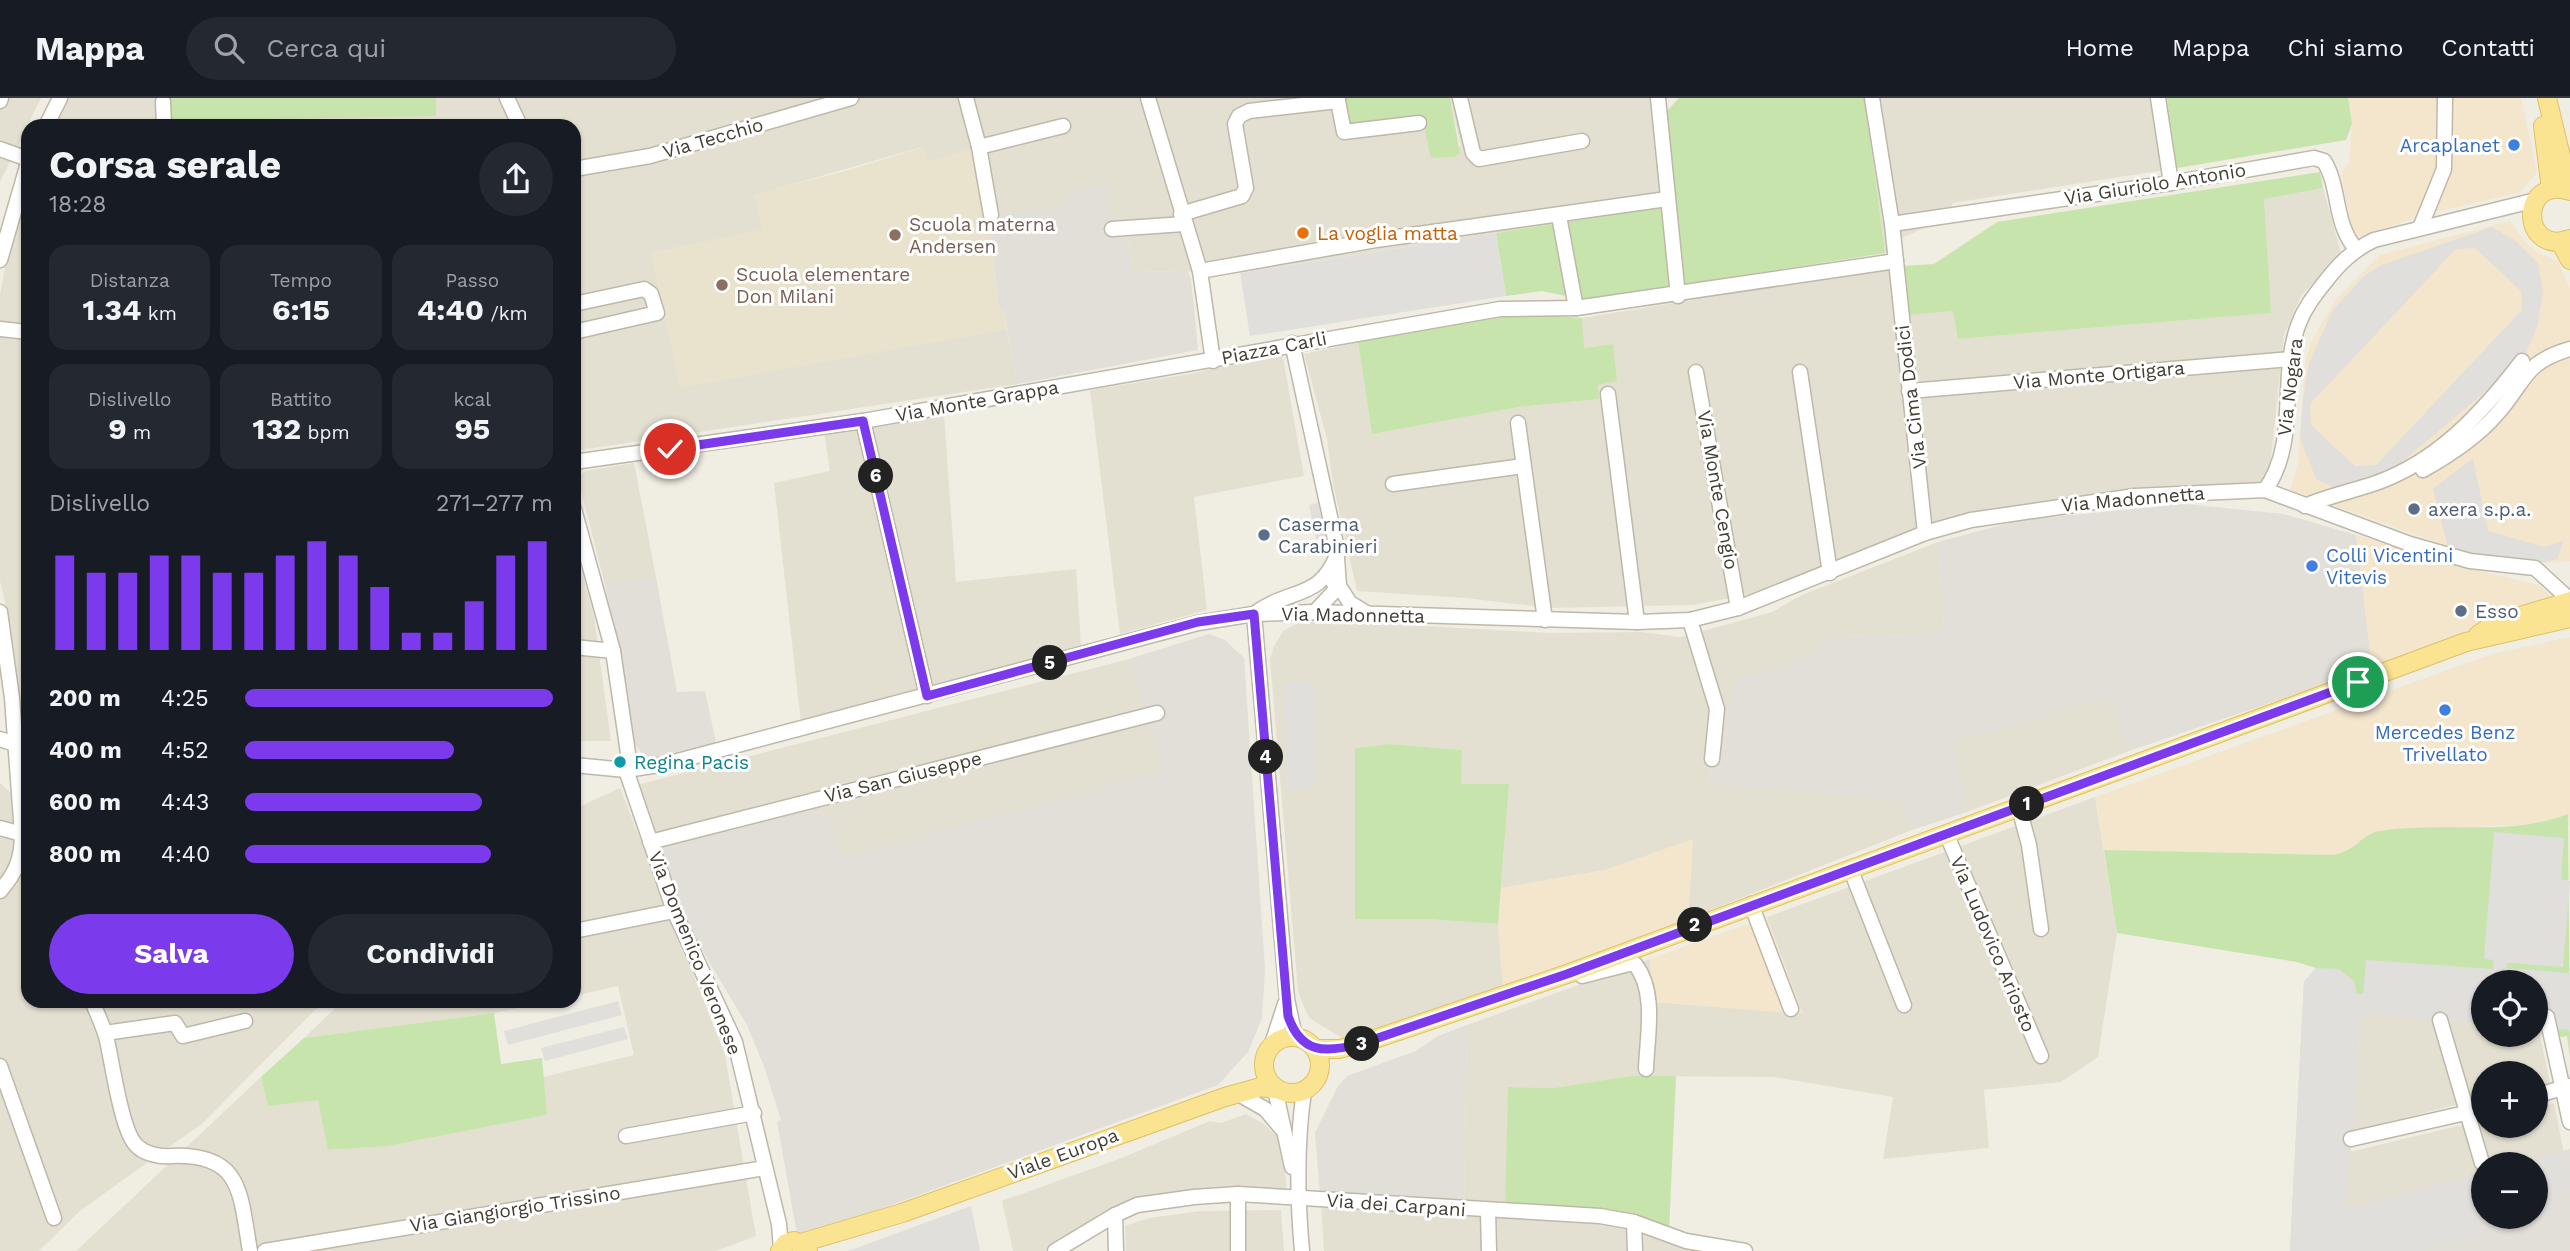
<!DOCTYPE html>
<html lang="it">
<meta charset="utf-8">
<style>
:root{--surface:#171b24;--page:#242831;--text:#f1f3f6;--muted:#9ea1a6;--line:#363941;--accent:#7c3aed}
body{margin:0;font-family:"Work Sans",sans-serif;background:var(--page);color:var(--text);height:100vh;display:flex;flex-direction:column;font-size:26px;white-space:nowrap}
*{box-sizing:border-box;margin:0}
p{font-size:23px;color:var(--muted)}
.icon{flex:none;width:38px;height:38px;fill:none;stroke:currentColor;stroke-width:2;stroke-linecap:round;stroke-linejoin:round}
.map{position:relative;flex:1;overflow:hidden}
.drawer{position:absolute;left:21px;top:21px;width:560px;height:889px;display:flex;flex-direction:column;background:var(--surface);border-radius:21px;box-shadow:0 2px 5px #0004}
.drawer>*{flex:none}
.controls{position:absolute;left:2471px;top:872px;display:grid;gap:14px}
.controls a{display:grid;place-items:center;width:77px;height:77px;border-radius:50%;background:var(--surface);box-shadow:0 2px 5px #0004;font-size:35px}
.pin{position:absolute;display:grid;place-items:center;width:60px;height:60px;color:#fff;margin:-30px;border:4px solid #fff;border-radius:50%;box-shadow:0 2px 7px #0007}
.km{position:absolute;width:35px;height:35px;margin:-18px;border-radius:50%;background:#222;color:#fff;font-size:19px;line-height:35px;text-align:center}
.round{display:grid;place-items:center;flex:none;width:74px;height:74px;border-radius:37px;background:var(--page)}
.summary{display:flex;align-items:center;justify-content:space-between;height:119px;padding:0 28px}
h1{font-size:38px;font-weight:700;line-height:52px}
.metrics{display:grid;grid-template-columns:repeat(3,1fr);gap:10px;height:119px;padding:7px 28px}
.metrics div{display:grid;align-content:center;border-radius:18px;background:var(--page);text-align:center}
.metrics b{font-size:30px;font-weight:700}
.metrics small{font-size:19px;font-weight:400}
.metrics p{font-size:19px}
.chart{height:196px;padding:14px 28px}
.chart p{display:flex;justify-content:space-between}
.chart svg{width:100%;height:126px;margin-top:7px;stroke:var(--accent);stroke-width:6}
.primary-button{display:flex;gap:14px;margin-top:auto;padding:14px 28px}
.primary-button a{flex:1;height:80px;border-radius:42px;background:var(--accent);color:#fff;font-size:28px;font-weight:700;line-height:80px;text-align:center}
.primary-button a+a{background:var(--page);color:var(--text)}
ul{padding:0 28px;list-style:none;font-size:23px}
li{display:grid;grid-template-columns:112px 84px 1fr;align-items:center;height:52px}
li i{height:18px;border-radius:9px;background:var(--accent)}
header{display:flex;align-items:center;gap:42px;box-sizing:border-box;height:98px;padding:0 35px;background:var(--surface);border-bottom:2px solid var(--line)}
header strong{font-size:33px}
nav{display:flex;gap:38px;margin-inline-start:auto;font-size:24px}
.search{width:490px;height:63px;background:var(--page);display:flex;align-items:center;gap:18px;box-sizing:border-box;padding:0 24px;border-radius:38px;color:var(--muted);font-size:26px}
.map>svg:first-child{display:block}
.residential{fill:#e4e0d1}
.commercial{fill:#f3e6cd}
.industrial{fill:#e2ded8}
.education{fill:#e9e3cd}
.green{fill:#c6e4ac}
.parking{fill:#e1dfdb;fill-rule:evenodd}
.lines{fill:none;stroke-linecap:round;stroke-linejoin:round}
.minor-casing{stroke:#beb8a9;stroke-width:17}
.major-casing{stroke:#dec263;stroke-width:20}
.minor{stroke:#fff;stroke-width:14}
.major{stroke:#fae492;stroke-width:18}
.route-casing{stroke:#fff;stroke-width:14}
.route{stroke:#7c3aed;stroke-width:9}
.shop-dot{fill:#3f7fe0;stroke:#fff;stroke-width:2.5}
.food-dot{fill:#e8710a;stroke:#fff;stroke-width:2.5}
.education-dot{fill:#8d6e63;stroke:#fff;stroke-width:2.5}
.service-dot{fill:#5c6f8a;stroke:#fff;stroke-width:2.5}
.culture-dot{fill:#0f9aa8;stroke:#fff;stroke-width:2.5}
.labels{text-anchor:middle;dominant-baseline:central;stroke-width:6;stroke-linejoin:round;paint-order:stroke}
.street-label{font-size:19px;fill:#423d33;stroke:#fff}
.shop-label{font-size:19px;fill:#366cbe;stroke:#fff;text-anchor:end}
.education-label{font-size:19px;fill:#785e54;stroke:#fff;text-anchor:start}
.food-label{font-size:19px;fill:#c56008;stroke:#fff;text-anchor:start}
.service-label{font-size:19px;fill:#4e5e75;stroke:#fff;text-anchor:start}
.culture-label{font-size:19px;fill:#0d838f;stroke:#fff;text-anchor:start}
</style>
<header>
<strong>Mappa</strong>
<div class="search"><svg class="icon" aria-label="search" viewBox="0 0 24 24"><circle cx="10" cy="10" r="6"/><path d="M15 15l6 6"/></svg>Cerca qui</div>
<nav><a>Home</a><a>Mappa</a><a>Chi siamo</a><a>Contatti</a></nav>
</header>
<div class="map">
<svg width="2570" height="1153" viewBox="0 0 2570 1153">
<rect width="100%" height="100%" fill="#f0ede3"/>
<g class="residential">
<polygon points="0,0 41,0 0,84"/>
<polygon points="64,0 159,0 159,28 50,28"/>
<polygon points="426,0 1341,0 1414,20 1461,49 1450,0 1663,0 1675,107 1212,179 1188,173 1134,174 1127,136 1071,106 989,119 927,63 922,49 755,97 764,132 651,155 665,218 702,284 1007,231 1017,286 574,353 574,28 262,28 262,9"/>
<polygon points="1865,0 2167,0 2177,70 1953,105 1945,120 1900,141 1885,155"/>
<polygon points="2323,90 2341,155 2301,198 2284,237 2269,379 2263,388 2151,393 2063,401 1965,418 1824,472 1742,498 1693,507 1549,510 1466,500 1357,493 1333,386 1327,341 1304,256 1358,244 1372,336 1519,309 1599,301 1598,287 1613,246 1583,250 1582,220 1902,168 1954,213 1958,241 2270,215 2264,101"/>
<polygon points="28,93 28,903 324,903 203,1025 81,1112 39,1153 0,1153 0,685 23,706 11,530 0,483 0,196 6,165"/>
<polygon points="1282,254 1304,378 1194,399 1207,512 1120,536 1090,292 1190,276"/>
<polygon points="944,316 956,484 1076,471 1081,547 801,625 774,385 830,373 824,334"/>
<polygon points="634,365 656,479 605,487 578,380 585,373"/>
<polygon points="1938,444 1944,532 1916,537 1839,539 1783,568 1737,582 1707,684 1902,703 1912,732 1688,821 1693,742 1605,772 1501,790 1509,686 1460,686 1462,652 1389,646 1355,650 1355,821 1427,821 1498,826 1503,888 1418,921 1406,920 1345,942 1309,920 1298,894 1270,561 1274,548 1284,532 1301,524 1335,523 1550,535 1641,534 1681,539 1772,514 1802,497"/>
<polygon points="574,445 594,519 611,643 574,643"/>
<polygon points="1129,561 1164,673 843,760 655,752 637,687"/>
<polygon points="2108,600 2129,653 1967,714 1952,645"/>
<polygon points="620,690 725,957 756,1138 716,1153 76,1153 261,979 268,1008 318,1001 329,1052 388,1048 547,1017 543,979 634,957 618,888 574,898 574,711"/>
<polygon points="2095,699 2117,835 2098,959 2061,984 1984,992 1989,1050 1883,1061 1893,999 1773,979 1631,978 1553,990 1508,989 1595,1118 1704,1153 1324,1153 1321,1107 1464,1103 1467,927 1650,861 1653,904 1802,915 1767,819"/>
<polygon points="343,903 550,903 494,915 304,940"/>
<polygon points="2362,916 2483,922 2483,936 2536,936 2536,929 2555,932 2540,937 2550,985 2536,989 2536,975 2483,975 2483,1000 2352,1033"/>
<polygon points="2554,1005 2564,1055 2522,1066 2483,1066 2483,1076 2346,1111 2349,1054 2483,1022 2483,1027 2536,1027 2536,1009"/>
<polygon points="1246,1016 1264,1026 1282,1043 1287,1094 1175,1097 1044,1153 1013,1153 1002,1103 1119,1061 1210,1023 1221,1025"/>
<polygon points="1281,1112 1284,1153 1126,1153 1125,1128 1149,1120 1201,1113"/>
</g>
<g class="commercial">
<polygon points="2348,0 2521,0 2537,74 2521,94 2430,115 2357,139 2352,132 2341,74 2349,65 2352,26"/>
<polygon points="2510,123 2526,145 2540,156 2558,163 2570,191 2570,463 2549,465 2471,456 2290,392 2298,366 2305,264 2311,244 2335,202 2380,157"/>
<polygon points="2356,437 2442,464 2539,487 2558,504 2372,570"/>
<polygon points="2570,539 2570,729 2568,716 2541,726 2377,733 2347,755 2333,757 2104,752 2095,699 2495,555"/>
<polygon points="1693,741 1688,821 1503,888 1498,826 1501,790 1605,772"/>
<polygon points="1767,819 1803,916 1653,904 1650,861"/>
</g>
<g class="industrial">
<polygon points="1109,88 1114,128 1127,136 1134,174 1188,173 1191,181 1198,252 1017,286 1004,212 999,212 989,119 1070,106 1070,92"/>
<polygon points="2185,406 2283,416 2356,437 2372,570 2129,653 2108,600 1952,645 1967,714 1912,732 1901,703 1707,685 1737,582 1783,568 1839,539 1916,537 1944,532 1938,444 2021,422"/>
<polygon points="656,479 677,594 705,593 716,645 646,661 635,646 605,487"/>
<polygon points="1209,536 1225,542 1244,560 1265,871 1262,920 1248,954 1218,987 807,1138 797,1136 777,1024 781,1022 764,968 747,927 678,812 655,752 825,709 843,760 1163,673 1129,561"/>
<polygon points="1467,927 1464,1103 1321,1107 1315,1035 1338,988 1347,978 1416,953 1438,938"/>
<polygon points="2570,1051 2570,1153 2344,1153 2346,1111 2483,1074 2483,1118 2536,1118 2536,1066 2515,1066"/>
</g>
<polygon class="education" points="923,49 927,63 976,50 990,129 999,212 1004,212 1007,231 680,290 651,155 763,132 755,96 849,72"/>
<g class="green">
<polygon points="159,0 436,0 436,18 262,21 262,28 159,28"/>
<polygon points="1341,0 1450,0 1460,55 1455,59 1431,60 1422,20 1350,30"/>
<polygon points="1679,0 1865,0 1885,155 1584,202 1542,193 1506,198 1496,135 1675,107 1665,15"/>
<polygon points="2167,0 2348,0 2352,26 2346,42 2177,70"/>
<polygon points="2320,74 2323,90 2264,101 2271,215 1958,241 1953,213 1907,217 1902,168 1934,166 1997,124"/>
<polygon points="1535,216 1582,220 1584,250 1613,246 1617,283 1598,287 1599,301 1519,309 1372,336 1358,244 1504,218"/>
<polygon points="1389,646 1462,652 1461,686 1509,686 1498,826 1427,821 1355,821 1355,650"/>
<path d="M2568,716l2,243 -3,-21 -6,1 -13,-9 -12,-46h-53l-60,29 -61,3 -10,99 -62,138 14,-269 12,-14 -19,-6 -180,-29 -13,-83 229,5c22,-3 30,-22 47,-24 62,-10 129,6 188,-17z"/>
<polygon points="494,915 501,966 542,960 547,1017 388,1048 328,1052 318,1002 268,1008 261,979 304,940"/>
<polygon points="1631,978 1676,978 1669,1134 1505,1111 1508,989 1553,990"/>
</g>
<g class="parking">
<path d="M2492,129l25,15 21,21 5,29 -6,36 -15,33 -144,121 -34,10 -28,-13 -16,-41 3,-39 6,-36 23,-52 31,-34 18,-12zM2475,150l46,43 1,19 -146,155 -21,1 -44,-41 -1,-21 146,-155z"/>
<polygon points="1496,135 1506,198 1250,238 1240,175"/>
<polygon points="2473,360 2488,433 2545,449 2564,442 2557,461 2525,469 2450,457 2433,391"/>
<polygon points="1318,405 1326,439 1316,441 1309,407"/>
<polygon points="1313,584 1315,690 1288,691 1285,585"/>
<polygon points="2494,734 2564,740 2561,781 2570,783 2563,869 2507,865 2506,870 2570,875 2570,932 2536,929 2536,884 2483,884 2483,925 2362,916 2346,1111 2483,1076 2483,1118 2536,1118 2536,1066 2522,1066 2564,1055 2570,1090 2549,1095 2554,1116 2423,1150 2423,1153 2290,1153 2304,884 2316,870 2339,871 2354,883 2357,896 2363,896 2366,862 2493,871 2494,862 2484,861"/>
<polygon points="618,903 622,917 508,947 504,933"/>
<polygon points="624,929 628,941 545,963 541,950"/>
<polygon points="971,1108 980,1153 848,1153"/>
</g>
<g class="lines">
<defs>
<g id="minor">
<polyline points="507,0 520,28"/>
<polyline points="966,0 979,49 991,117"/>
<polyline points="1148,0 1200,173 1213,263"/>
<polyline points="1460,0 1473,55 1479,61 1582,43"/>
<polyline points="1658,0 1678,198"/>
<polyline points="1872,0 1892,126 1925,435"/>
<polyline points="2158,0 2171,85"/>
<polyline points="0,3 1,0"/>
<polyline points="1338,3 1344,34 1419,25"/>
<polyline points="163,4 164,28"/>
<polyline points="46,28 60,0"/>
<polyline points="979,49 1063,28"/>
<polyline points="0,51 28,61"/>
<polyline points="574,71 650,58 851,0"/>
<polyline points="1181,116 1242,98 1246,90 1235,26 1239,18 1249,13 1338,3 1338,0"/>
<polyline points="1559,118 1576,210"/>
<path d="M1892,126l279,-41 143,-25 10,3c17,28 9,61 32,88"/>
<polyline points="2420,130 2444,71 2445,0"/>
<polyline points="1112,131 1184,126"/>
<polyline points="0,162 28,65"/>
<polyline points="1200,173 1376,142 1667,101"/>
<polyline points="574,206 644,191 651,196 657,215 574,234"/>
<polyline points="0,231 28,234"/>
<polyline points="1292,245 1336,446 1339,488 1350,505 1368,516"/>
<polyline points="1696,274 1738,510"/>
<polyline points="1800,274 1830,475"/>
<polyline points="1909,293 2290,261"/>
<polyline points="1608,296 1637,524"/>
<polyline points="863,323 927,598"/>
<polyline points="1518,325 1545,522"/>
<polyline points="574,364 863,323 1500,211 1576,210 1896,163"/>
<path d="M2423,372c27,-15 53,-32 73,-55 30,-33 26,-52 74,-66"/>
<polyline points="1393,386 1523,368"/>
<path d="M2265,392c35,-48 13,-114 34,-167 6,-16 16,-28 26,-41 14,-18 28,-32 49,-42l162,-40"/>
<path d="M2305,408c23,-10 48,-15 71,-23 62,-22 107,-71 146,-122"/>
<polyline points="574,411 613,553 628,655 626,672 674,813 735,944 779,1126 781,1151"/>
<path d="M0,514l12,86 10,136c0,24 -6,39 -22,57"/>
<polyline points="1315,514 1339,488 1333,484"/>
<polyline points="1690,522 1717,611 1712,661"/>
<polyline points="574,549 613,553"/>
<polyline points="0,641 15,646"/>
<polyline points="574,667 626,672 666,666 1198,525 1254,516 1315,514 1637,524 1690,522 1738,510 1925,435 1971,422 2135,398 2265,392 2410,446 2470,463 2535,470 2570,502"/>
<polyline points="2019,710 2029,747 2041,831"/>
<polyline points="0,730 22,736"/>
<polyline points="1946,735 2041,958"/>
<polyline points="650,744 1157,615"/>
<polyline points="1850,770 1904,907"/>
<polyline points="1751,806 1791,911"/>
<polyline points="574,833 674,813"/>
<path d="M1582,878l47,-12h6c22,28 12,72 11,105"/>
<path d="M92,903c5,12 10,23 14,35 6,24 15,94 30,109 8,9 24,12 35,11 72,-3 69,38 79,95"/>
<polyline points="2547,919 2570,1024"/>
<polyline points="2440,922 2482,1065"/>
<polyline points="105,935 175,925 183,938 245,923"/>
<path d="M1295,939l-8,-38 -33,-385c36,-27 67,-13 84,-62"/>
<polyline points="1272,946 1285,906"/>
<polyline points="0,968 54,1120"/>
<polyline points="1275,991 1292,1069"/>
<polyline points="1237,995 1265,1011 1282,1031"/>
<polyline points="2536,998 2568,988"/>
<polyline points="626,1038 754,1015"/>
<polyline points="2351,1041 2483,1011"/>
<polyline points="1488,1113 1489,1153"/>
<polyline points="1115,1117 1116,1153"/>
<polyline points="1634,1124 1635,1153"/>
<polyline points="265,1153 765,1070"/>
<polyline points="1055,1153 1115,1117 1137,1107 1194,1099 1238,1096 1600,1118 1634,1124 1686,1143 1745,1153"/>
<polyline points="1238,1153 1238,1096"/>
<path d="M1302,1153c-5,-55 -6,-106 2,-160"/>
</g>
<g id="major">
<polyline points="2547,0 2569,92"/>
<polyline points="2543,28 2551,91"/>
<path d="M2570,93c-52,-16 -49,66 0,48"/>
<polyline points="2560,144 2570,162"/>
<polyline points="2478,537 2494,526 2570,503"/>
<circle cx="1292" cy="967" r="28"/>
<polyline points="1315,951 1339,951 1360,946 1567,876 2466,544 2570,520"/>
<polyline points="801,1145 902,1115 1225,999 1261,989 1275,991"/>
<polyline points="780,1153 786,1145 794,1143 808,1151"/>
</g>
</defs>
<use href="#minor" class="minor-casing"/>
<use href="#major" class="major-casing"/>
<use href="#minor" class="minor"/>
<use href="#major" class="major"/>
</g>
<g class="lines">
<defs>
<path id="route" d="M670,351l193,-28 64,275 271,-74 56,-8 34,402c13,38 37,37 72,28l207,-70 791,-292"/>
</defs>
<use href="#route" class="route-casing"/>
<use href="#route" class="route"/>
</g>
<g class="shop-dot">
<circle cx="2514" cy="47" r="7"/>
<circle cx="2312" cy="468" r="7"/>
<circle cx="2445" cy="612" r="7"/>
</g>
<circle class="food-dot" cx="1303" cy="135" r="7"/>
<g class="education-dot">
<circle cx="895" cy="137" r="7"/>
<circle cx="722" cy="187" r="7"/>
</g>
<g class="service-dot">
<circle cx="2414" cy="411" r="7"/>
<circle cx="1264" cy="437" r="7"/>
<circle cx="2461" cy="513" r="7"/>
</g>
<circle class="culture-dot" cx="620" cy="664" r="7"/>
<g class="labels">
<g class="street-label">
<text transform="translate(713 40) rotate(-16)">Via Tecchio</text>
<text transform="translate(2155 86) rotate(-9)">Via Giuriolo Antonio</text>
<text transform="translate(1274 250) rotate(-11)">Piazza Carli</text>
<text transform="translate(2099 277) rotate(-5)">Via Monte Ortigara</text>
<text transform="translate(2290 289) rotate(-83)">Via Nogara</text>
<text transform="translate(1911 299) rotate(-97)">Via Cima Dodici</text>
<text transform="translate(977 303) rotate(-10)">Via Monte Grappa</text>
<text transform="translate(1718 392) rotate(80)">Via Monte Cengio</text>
<text transform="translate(2133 401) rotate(-5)">Via Madonnetta</text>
<text transform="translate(1353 517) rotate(1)">Via Madonnetta</text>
<text transform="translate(903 679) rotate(-14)">Via San Giuseppe</text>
<text transform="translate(1993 846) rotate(67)">Via Ludovico Ariosto</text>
<text transform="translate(695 855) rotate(68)">Via Domenico Veronese</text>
<text transform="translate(1063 1056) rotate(-20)">Viale Europa</text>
<text transform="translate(1396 1107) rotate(4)">Via dei Carpani</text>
<text transform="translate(515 1111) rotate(-9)">Via Giangiorgio Trissino</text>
</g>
<g class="shop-label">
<text x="2500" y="47">Arcaplanet</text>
<text x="2326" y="457" text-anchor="start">Colli Vicentini<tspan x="2326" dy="22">Vitevis</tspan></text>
<text x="2445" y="634" text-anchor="middle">Mercedes Benz<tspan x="2445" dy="22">Trivellato</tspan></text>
</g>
<g class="education-label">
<text x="909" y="126">Scuola materna<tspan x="909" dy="22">Andersen</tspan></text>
<text x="736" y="176">Scuola elementare<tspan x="736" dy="22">Don Milani</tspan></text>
</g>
<g class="food-label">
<text x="1317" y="135">La voglia matta</text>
</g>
<g class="service-label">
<text x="2428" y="411">axera s.p.a.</text>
<text x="1278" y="426">Caserma<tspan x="1278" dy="22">Carabinieri</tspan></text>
<text x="2475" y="513">Esso</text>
</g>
<g class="culture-label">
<text x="634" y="664">Regina Pacis</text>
</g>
</g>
</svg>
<div class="controls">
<a><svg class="icon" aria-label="locate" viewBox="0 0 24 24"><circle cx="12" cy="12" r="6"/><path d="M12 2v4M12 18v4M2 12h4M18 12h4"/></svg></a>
<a>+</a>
<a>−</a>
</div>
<div class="pin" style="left:2358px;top:584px;background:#1e9e55"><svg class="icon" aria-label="arrive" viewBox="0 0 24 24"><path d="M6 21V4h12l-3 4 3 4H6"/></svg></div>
<div class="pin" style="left:670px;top:351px;background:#d93025"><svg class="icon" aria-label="check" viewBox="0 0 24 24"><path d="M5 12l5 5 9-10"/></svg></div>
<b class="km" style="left:2027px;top:706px">1</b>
<b class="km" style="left:1695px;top:827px">2</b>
<b class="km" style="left:1362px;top:946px">3</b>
<b class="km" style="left:1266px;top:659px">4</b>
<b class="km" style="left:1050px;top:565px">5</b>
<b class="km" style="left:876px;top:378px">6</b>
<section class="drawer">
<div class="summary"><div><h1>Corsa serale</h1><p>18:28</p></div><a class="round"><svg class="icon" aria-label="share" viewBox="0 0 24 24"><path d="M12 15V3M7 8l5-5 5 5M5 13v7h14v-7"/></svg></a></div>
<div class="metrics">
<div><p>Distanza</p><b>1.34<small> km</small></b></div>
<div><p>Tempo</p><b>6:15</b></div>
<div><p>Passo</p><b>4:40<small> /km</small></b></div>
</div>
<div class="metrics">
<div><p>Dislivello</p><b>9<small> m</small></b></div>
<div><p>Battito</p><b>132<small> bpm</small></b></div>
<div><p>kcal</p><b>95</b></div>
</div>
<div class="chart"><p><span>Dislivello</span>271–277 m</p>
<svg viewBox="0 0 160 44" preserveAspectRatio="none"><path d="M5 44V11M15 44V17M25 44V17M35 44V11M45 44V11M55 44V17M65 44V17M75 44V11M85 44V6M95 44V11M105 44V22M115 44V38M125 44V38M135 44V27M145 44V11M155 44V6"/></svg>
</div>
<ul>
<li><b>200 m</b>4:25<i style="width:100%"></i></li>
<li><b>400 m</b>4:52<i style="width:68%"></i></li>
<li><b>600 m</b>4:43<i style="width:77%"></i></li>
<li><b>800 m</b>4:40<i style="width:80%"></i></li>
</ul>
<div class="primary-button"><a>Salva</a><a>Condividi</a></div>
</section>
</div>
